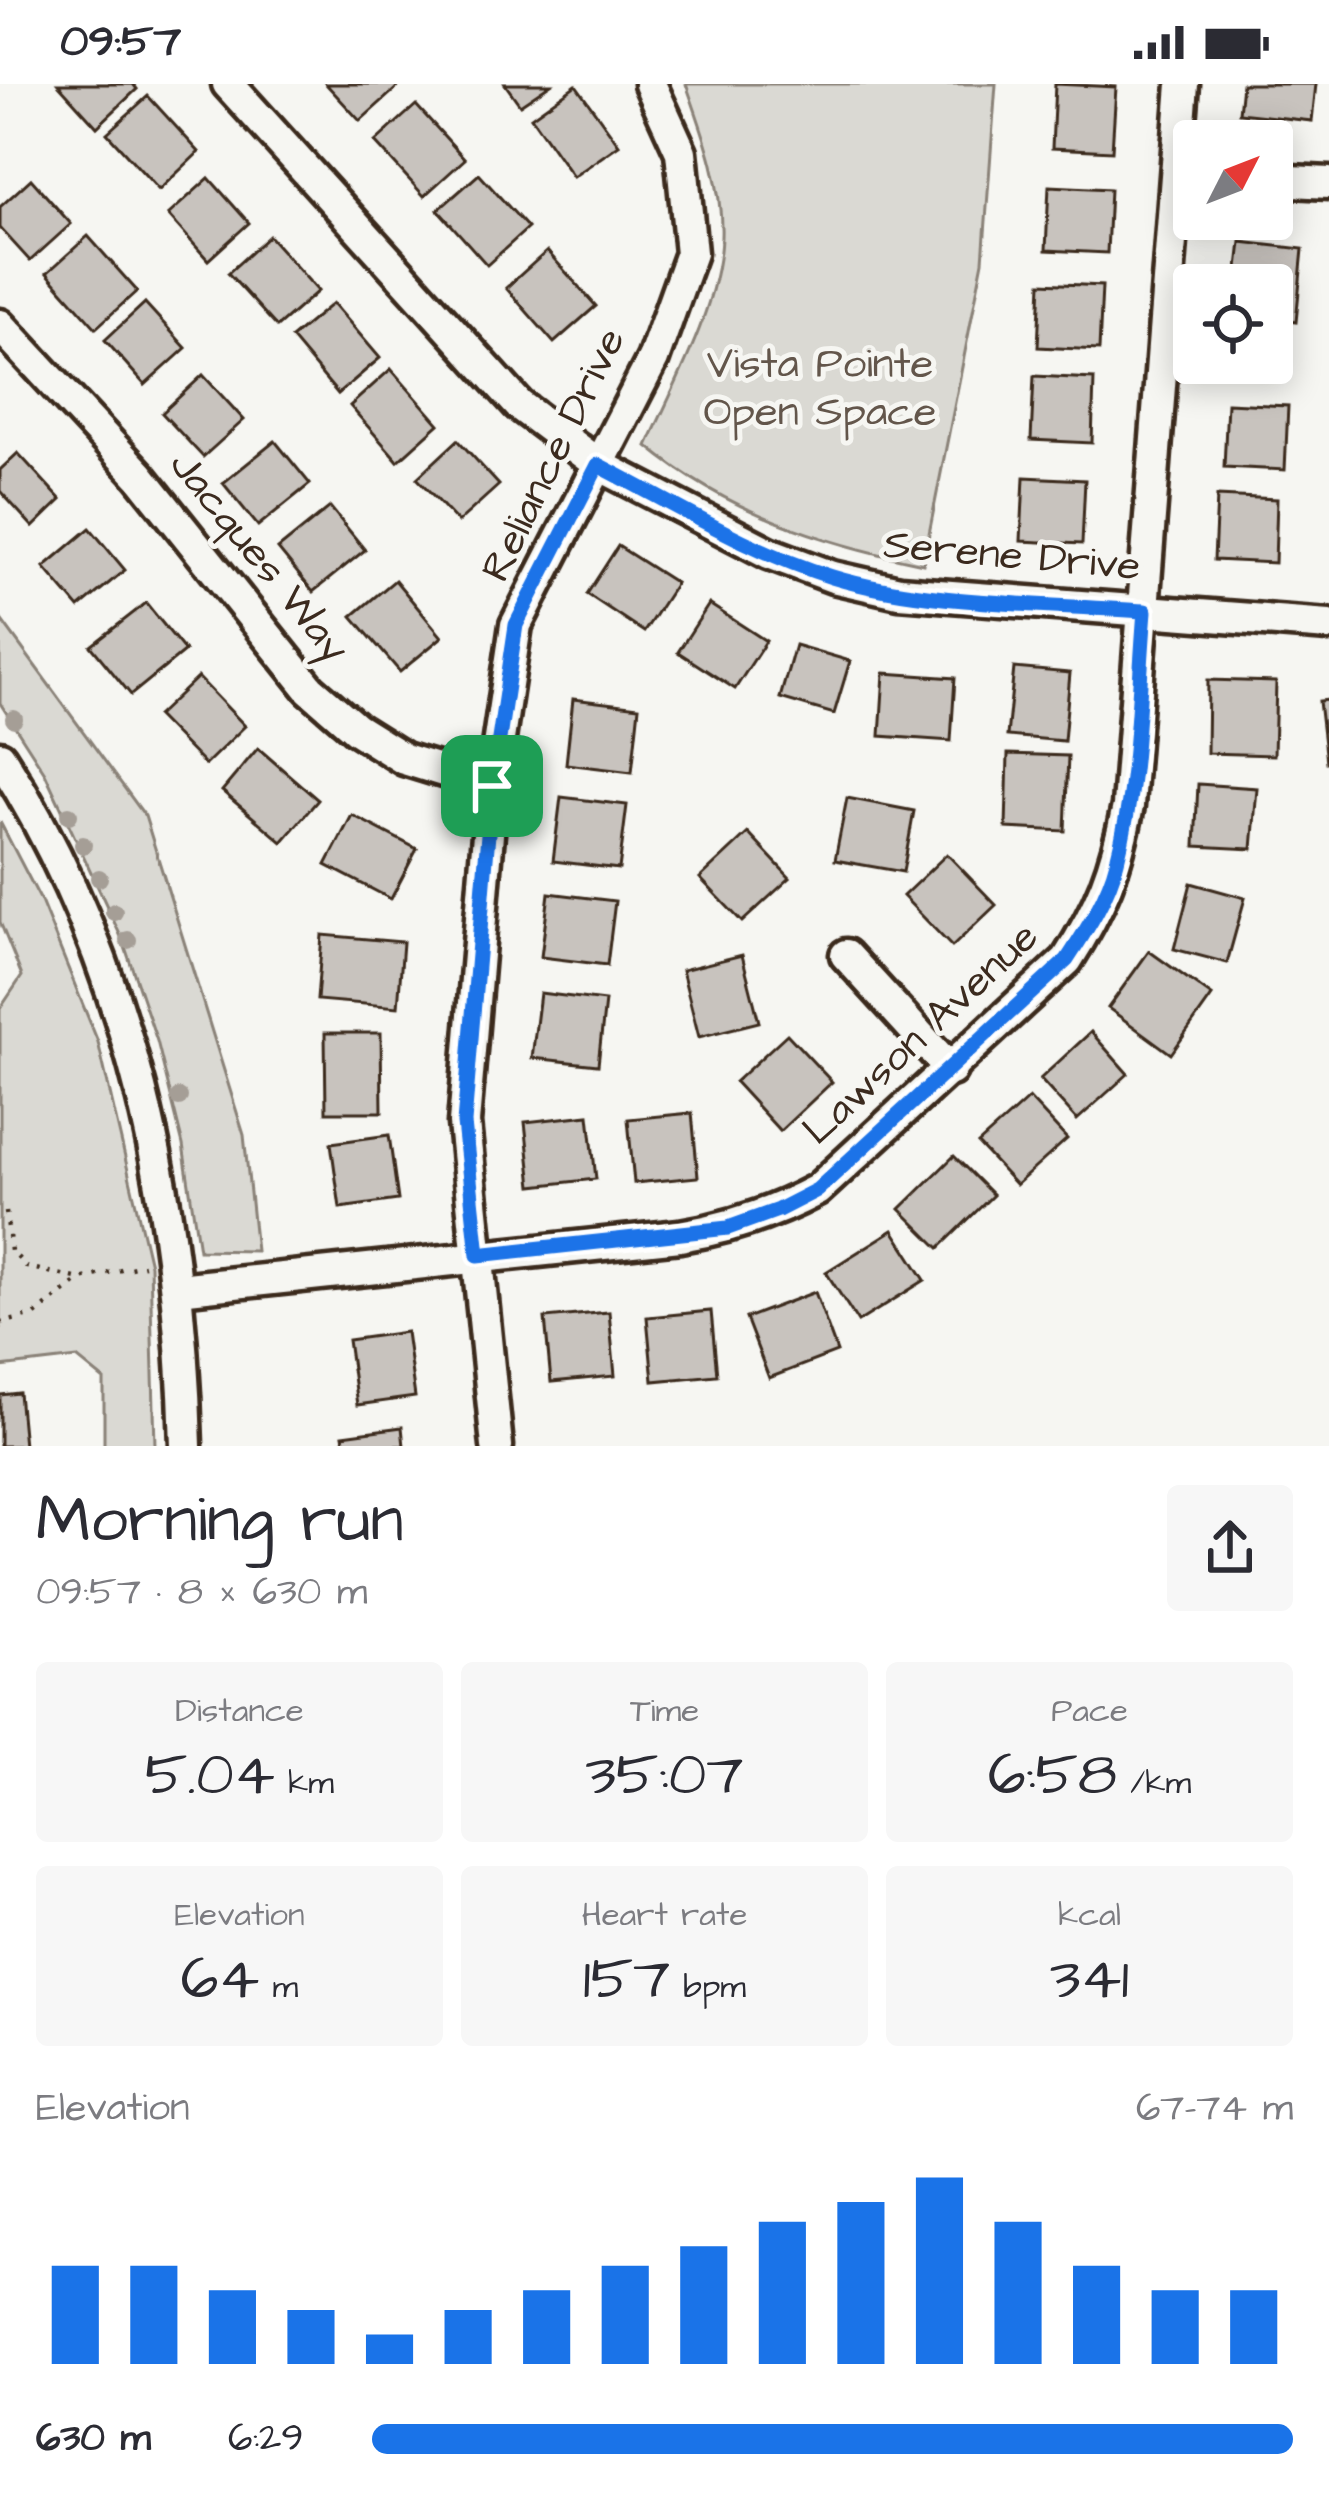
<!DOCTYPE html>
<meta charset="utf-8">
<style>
:root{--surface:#fff;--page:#f7f7f7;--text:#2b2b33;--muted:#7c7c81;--accent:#1a73e8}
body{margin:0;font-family:"Architects Daughter",sans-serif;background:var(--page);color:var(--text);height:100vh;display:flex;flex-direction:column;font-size:45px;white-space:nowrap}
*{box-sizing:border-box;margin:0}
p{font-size:39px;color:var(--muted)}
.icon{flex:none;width:66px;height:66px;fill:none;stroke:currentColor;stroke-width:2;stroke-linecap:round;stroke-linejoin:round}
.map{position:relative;height:1362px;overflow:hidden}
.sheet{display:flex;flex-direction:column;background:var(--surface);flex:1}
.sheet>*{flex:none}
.needle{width:78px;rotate:48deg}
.fabs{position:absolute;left:1173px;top:36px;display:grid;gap:24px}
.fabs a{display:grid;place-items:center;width:120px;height:120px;border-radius:12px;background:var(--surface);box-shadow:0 6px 30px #0003;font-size:60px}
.pin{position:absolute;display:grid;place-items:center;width:102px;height:102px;color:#fff;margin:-51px;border-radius:24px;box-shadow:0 6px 18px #0006}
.round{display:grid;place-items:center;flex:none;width:126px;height:126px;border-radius:12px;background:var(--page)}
.head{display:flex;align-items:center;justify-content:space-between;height:204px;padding:0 36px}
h1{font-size:66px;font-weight:600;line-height:90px}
.figures{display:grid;grid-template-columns:repeat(3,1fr);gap:18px;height:204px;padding:12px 36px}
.figures div{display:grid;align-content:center;border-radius:12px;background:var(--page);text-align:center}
.figures b{font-size:60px;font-weight:600}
.figures small{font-size:33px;font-weight:400}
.figures p{font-size:33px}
.chart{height:336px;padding:24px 36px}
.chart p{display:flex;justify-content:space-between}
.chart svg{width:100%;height:216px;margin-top:12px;stroke:var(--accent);stroke-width:6}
ul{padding:0 36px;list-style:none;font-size:39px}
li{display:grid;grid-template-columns:192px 144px 1fr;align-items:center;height:90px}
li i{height:30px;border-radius:15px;background:var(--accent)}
.status{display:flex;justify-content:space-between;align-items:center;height:84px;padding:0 60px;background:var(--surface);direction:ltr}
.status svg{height:33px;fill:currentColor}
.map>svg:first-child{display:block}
.green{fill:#dad9d3;stroke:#8a8278;stroke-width:3}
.building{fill:#c8c3be;stroke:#3b2a1e;stroke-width:3}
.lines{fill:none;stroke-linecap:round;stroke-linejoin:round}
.minor-casing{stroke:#3b2a1e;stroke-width:39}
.path{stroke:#3b2a1e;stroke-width:4.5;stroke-dasharray:3 9;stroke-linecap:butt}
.minor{stroke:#f6f6f2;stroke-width:30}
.tree{fill:#a59e96}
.route-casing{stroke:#fff;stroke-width:24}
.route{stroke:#1a73e8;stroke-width:15}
.labels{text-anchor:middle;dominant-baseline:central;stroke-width:10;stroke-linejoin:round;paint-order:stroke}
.park-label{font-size:42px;fill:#63564b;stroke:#f6f6f2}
.street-label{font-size:42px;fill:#3b2a1e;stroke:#f6f6f2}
</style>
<div class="status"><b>09:57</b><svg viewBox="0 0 49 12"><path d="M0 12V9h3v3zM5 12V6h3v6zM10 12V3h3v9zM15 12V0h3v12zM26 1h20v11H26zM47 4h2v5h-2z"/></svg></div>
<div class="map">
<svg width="1329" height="1362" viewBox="0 0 1329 1362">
<rect width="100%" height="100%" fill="#f6f6f2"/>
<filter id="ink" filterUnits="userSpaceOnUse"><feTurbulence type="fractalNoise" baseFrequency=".00833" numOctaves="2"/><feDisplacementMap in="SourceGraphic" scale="24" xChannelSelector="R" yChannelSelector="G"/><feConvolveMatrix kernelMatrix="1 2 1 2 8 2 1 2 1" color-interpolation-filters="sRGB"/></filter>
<g filter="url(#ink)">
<g class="green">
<path d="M686,0h310l-13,177 -60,303c-101,-21 -196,-52 -276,-118 27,-61 72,-142 74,-209 2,-52 -18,-105 -35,-153z"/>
<polygon points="0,534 145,732 244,1051 256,1167 199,1166 183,1061 157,957 123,857 45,689 0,619"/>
<polygon points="0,738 40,815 98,958 150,1181 155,1362 104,1362 104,1296 77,1274 0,1283 0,925 22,892 0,838"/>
</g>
<g class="building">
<polygon points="58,0 133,0 137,5 97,43"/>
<polygon points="326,0 401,0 360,37"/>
<polygon points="505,0 551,0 520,21"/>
<polygon points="1055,0 1116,3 1112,67 1052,64"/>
<polygon points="1242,0 1316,0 1312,37 1239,29"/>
<polygon points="576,1 619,61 573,93 531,33"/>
<polygon points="148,12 199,68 159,106 107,49"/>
<polygon points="416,21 465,75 424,112 375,58"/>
<polygon points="479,90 528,144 487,181 438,126"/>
<polygon points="209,94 249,139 208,176 168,131"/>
<polygon points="31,95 71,140 30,177 0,144 0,123"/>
<polygon points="1049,102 1110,105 1107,169 1046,166"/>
<polygon points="88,152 137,207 96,244 47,189"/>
<polygon points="269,152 318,207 277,243 228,189"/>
<polygon points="1241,158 1303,165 1296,238 1272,235 1272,201 1236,201"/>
<polygon points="547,167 596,222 554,259 506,204"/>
<polygon points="1041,199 1102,202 1099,266 1038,263"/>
<polygon points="145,219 186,264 145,301 105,256"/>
<polygon points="333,219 380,274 338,310 291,254"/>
<polygon points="391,285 439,340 398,377 350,322"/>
<polygon points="203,291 244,336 203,373 162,329"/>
<polygon points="1034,292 1094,295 1092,359 1031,356"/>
<polygon points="1227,319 1288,322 1285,386 1224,383"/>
<polygon points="458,356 499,401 458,438 417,394"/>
<polygon points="275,357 310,400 258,442 223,399"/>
<polygon points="18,369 61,416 33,443 0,407 0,386"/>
<polygon points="1024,393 1085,396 1082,460 1021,457"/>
<polygon points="1217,412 1277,415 1275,479 1214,476"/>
<polygon points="330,423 365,466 313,508 278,465"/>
<polygon points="90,444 125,486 79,524 44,483"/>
<polygon points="618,462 676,499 644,548 587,510"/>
<polygon points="395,496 442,553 400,588 352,532"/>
<polygon points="146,519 185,567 131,611 91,562"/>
<polygon points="709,520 766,557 735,605 678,568"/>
<polygon points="795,561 850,577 834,630 780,614"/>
<polygon points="1014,584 1070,589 1064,657 1007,652"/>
<polygon points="884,589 955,594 951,657 880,652"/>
<polygon points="198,593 245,642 205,681 157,632"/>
<polygon points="1208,596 1276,598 1274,671 1207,669"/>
<polygon points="573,615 639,623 632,688 566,680"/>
<polygon points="1329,616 1329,678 1326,678 1319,617"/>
<polygon points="258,664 318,716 282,758 222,707"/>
<polygon points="1008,670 1068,672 1065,747 1006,744"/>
<polygon points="1198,700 1257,704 1252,765 1195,762"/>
<polygon points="561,713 627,721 619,785 553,777"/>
<polygon points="847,714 914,727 903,788 835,776"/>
<polygon points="352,731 417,765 391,815 326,781"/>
<polygon points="748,749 790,794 742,838 700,794"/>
<polygon points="947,770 996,821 952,863 903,812"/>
<polygon points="1191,799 1245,814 1227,879 1174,865"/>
<polygon points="549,809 615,817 607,881 541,873"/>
<polygon points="322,851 403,858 398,923 317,916"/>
<polygon points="1149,867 1212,912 1171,970 1108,924"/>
<polygon points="742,871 759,938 699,953 682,886"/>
<polygon points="540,909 605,917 598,981 532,974"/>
<polygon points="1091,948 1128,990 1077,1036 1040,995"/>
<polygon points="325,949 381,949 382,1028 326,1028"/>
<polygon points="787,950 832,998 780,1047 735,998"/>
<polygon points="1029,1014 1067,1055 1016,1101 978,1060"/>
<polygon points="692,1029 698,1093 634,1099 628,1035"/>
<polygon points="589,1031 596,1095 532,1102 525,1038"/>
<polygon points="389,1051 398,1116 340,1124 331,1059"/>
<polygon points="954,1072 993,1111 939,1164 900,1125"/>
<polygon points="893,1146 925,1196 858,1238 826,1188"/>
<polygon points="815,1208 837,1268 769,1294 746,1234"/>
<polygon points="711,1227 717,1291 653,1297 647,1233"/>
<polygon points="609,1228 615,1292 551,1298 545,1234"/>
<polygon points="406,1248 415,1313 357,1321 348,1256"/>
<polygon points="19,1309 24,1362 0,1362 0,1311"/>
<polygon points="402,1343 404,1362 345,1362 343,1351"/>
</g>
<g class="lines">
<defs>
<g id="minor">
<polyline points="228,0 519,321 599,381 769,469 833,493 899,508 1329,541"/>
<polyline points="1272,96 1329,99"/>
<polyline points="0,241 140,392 310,605 356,645 404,675 492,702"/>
<path d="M0,673c132,207 180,447 186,689"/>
<polyline points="846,871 951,986"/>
<path d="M178,1205l502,-53c50,-8 92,-22 137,-46l250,-230c34,-53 49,-92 61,-154l55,-722"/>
<polyline points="497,1362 464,1039 492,702 516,541 653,275 691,169 681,68 650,0"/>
</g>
</defs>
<use href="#minor" class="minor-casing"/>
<g class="path">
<polyline points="6,1128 11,1167 27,1183 80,1195 144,1181"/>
<polyline points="0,1239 35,1231 80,1195"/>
</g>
<use href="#minor" class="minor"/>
</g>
<g class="tree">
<circle cx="14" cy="635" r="9"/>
<circle cx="69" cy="731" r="9"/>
<circle cx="83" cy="761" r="9"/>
<circle cx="99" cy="794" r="9"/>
<circle cx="114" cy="828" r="9"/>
<circle cx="128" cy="856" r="9"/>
<circle cx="179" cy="1013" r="9"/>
</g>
</g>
<g class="lines" filter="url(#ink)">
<defs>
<path id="route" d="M598,381c76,39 153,87 234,112 91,28 217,27 313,34 -7,82 -7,170 -28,250 -9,36 -30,68 -50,99l-250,230 -39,20 -50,18 -250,27 -14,-132 28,-337 24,-161z"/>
</defs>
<use href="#route" class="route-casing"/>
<use href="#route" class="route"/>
</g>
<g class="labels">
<g class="park-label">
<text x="820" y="281">Vista Pointe<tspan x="820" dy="48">Open Space</tspan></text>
</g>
<g class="street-label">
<text transform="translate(554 371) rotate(-64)">Reliance Drive</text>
<text transform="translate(1012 472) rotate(5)">Serene Drive</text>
<text transform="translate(259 473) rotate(51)">Jacques Way</text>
<text transform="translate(921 950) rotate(-43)">Lawson Avenue</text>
</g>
</g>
</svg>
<div class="fabs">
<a><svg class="needle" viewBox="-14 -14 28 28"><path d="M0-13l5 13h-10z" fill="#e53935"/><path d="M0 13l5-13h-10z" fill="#7c7c81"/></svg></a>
<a><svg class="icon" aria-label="locate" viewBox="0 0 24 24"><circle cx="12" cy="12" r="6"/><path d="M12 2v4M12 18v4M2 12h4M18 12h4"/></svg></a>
</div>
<div class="pin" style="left:492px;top:702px;background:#1e9e55"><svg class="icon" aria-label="arrive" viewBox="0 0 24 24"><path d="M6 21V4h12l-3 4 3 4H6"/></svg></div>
</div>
<section class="sheet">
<div class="head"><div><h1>Morning run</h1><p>09:57 · 8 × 630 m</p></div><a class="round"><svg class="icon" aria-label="share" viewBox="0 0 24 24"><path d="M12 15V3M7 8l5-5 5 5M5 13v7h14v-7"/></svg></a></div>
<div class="figures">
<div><p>Distance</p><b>5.04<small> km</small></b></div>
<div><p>Time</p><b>35:07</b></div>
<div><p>Pace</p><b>6:58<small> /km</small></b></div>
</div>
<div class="figures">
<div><p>Elevation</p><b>64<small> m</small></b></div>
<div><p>Heart rate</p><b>157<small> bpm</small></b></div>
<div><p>kcal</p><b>341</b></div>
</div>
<div class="chart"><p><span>Elevation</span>67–74 m</p>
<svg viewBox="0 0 160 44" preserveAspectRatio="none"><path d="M5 44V24M15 44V24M25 44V29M35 44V33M45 44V38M55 44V33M65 44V29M75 44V24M85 44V20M95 44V15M105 44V11M115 44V6M125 44V15M135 44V24M145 44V29M155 44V29"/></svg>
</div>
<ul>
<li><b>630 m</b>6:29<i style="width:100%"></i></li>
</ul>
</section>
